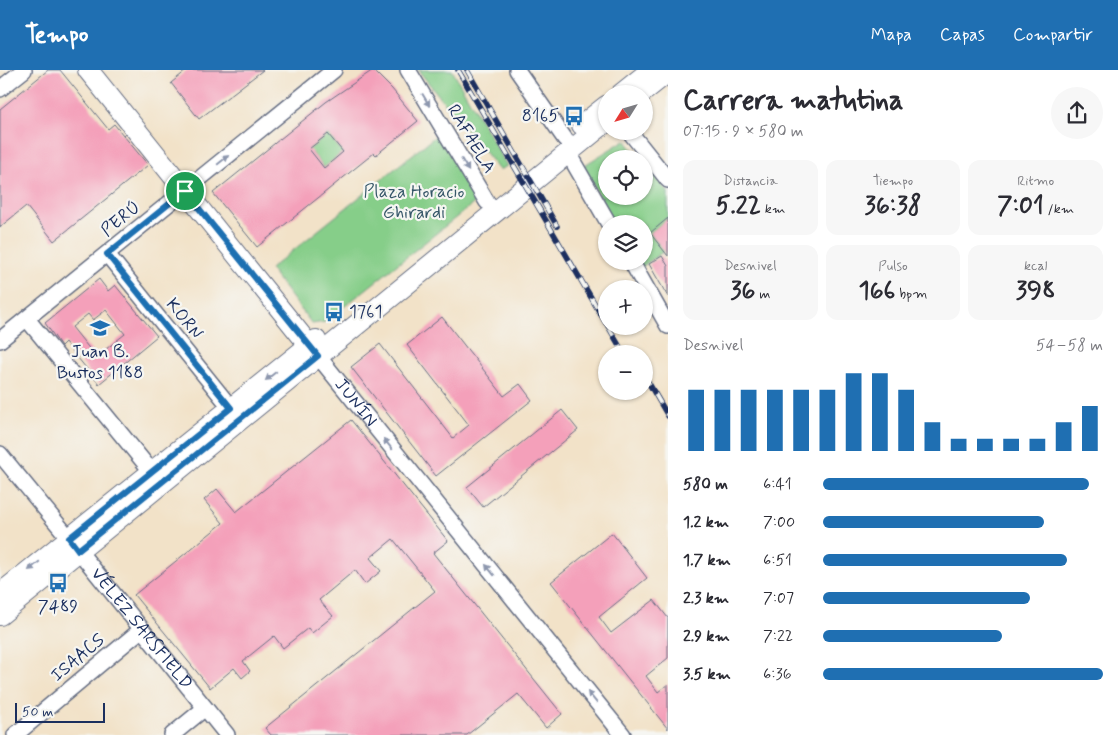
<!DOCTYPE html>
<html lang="es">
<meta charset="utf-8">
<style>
:root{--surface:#fff;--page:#f7f7f7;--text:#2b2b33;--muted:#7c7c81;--accent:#1f6fb2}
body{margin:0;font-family:Mynerve,sans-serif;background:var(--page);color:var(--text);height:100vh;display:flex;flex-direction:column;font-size:19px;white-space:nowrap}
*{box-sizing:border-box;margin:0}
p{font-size:16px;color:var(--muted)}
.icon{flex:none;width:28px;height:28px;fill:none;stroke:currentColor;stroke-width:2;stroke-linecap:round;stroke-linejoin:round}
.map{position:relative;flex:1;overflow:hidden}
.sheet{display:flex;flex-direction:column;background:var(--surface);width:450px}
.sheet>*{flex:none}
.needle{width:32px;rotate:233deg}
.fabs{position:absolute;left:598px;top:15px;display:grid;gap:10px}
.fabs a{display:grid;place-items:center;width:55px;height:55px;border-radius:50%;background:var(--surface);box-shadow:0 1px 4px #0004;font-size:25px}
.scale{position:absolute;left:15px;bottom:12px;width:90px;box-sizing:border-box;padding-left:5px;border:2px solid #1b2f5e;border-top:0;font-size:14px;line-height:18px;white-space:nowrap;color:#1b2f5e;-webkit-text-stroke:4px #f6f6f2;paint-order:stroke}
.pin{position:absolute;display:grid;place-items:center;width:42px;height:42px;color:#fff;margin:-21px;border:2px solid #fff;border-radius:50%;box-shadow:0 1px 5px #0007}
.round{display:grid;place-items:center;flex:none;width:52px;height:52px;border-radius:26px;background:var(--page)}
.overview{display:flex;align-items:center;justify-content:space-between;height:85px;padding:0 15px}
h1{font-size:28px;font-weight:700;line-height:38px}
.stats{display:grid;grid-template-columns:repeat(3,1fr);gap:8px;height:85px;padding:5px 15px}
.stats div{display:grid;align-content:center;border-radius:12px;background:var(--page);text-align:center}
.stats b{font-size:25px;font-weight:700}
.stats small{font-size:14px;font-weight:400}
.stats p{font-size:14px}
.chart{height:140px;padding:10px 15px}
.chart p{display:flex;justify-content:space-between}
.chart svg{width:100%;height:90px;margin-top:5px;stroke:var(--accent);stroke-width:6}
ul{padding:0 15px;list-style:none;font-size:16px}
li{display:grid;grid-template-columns:80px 60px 1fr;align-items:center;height:38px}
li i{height:12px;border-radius:6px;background:var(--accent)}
header{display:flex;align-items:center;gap:30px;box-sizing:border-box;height:70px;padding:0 25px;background:var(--accent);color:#fff}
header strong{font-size:24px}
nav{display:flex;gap:28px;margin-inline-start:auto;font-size:18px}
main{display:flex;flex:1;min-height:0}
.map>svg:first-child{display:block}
.green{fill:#86ce89;stroke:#507e74}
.building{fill:#f4a0ba;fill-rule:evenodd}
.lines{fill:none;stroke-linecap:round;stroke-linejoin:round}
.street-casing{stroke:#666e83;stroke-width:18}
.secondary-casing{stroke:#666e83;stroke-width:22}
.street{stroke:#fff;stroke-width:15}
.secondary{stroke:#fff;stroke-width:20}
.rail-casing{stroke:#1b2f5e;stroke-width:5.5}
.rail{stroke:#f6f6f2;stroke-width:4;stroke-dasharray:11;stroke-linecap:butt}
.oneway{fill:#8d97ae}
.route-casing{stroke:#fff;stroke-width:10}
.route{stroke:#1f6fb2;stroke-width:6}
.labels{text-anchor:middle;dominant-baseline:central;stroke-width:4.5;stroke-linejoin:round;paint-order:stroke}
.poi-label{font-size:18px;fill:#1b2f5e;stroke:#f6f6f2}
.street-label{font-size:18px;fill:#1b2f5e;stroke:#f6f6f2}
.park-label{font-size:18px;fill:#365769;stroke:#f6f6f2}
</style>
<header>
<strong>Tempo</strong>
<nav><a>Mapa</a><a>Capas</a><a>Compartir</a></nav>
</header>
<main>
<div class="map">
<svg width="668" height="665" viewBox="0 0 668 665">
<rect width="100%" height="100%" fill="#f6f6f2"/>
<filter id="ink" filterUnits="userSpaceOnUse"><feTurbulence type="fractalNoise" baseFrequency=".02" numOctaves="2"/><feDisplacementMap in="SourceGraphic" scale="10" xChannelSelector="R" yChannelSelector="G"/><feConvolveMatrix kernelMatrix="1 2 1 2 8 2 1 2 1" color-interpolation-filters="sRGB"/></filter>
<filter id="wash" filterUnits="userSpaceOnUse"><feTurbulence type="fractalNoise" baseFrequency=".0096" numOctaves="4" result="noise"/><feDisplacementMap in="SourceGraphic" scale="20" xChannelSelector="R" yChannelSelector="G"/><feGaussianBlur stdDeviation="1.12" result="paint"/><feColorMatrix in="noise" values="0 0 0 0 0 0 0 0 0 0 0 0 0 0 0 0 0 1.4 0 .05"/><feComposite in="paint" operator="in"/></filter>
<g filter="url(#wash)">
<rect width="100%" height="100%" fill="#f2e2c8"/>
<g class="green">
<polygon points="418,0 452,0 507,96 499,100"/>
<polygon points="328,64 343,82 324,98 309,79"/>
<polygon points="438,64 478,130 325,252 312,254 270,199"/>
<polygon points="625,70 640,89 606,89 606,126 644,126 644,93 668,122 668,150 667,149 650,163 664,181 639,199 635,191 644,191 644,154 614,154 583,96"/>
</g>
<g id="blocks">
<g class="building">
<polygon points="48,0 60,0 108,59 114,54 148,95 54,171 26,136 0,157 0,39"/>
<polygon points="187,0 263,0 199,49 171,13"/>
<path d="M373,0l19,19 26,32 -42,34 -2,-2 -117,94 -44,-54 113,-91zM328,64l15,18 -19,16 -15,-19z"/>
<polygon points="668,148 668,186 650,163"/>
<polygon points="662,186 668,196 668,227 649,194"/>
<path d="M99,209l9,12 7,-6 42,51 -58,48 -34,-42 -4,4 -16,-23zM106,240l19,24 -29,23 -24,-30 16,-13 5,6z"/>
<polygon points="442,247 504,326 520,314 532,330 436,406 351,297 380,274 453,368 469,355 407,275"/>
<polygon points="562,340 578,360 483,437 467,417"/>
<polygon points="351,350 448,471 433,483 562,644 546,658 518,624 467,665 271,665 265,658 435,521 393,469 370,488 381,501 365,514 355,500 319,530 333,546 312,563 308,558 283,578 274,566 243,591 250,601 242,608 234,598 210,618 134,525 223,453 204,430 217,419 236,442"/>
<polygon points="612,463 647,508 599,547 611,563 654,530 668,548 668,588 646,606 658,622 668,614 668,659 551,512"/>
</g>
</g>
</g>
<g filter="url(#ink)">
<use href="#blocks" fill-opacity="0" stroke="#666e83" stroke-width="1"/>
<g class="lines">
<defs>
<g id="street">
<polyline points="408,0 487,132"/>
<polyline points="517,0 565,69"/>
<polyline points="0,19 24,0"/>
<polyline points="629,61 668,110"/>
<polyline points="568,83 609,154"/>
<polyline points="107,184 231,338"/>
<polyline points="631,191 668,256"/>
<polyline points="27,249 152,402"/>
<polyline points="0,270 334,0"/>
<path id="s1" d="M318,286l305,379"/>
<polyline points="0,384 69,468"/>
<path id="s2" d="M78,480l149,185"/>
<polyline points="15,665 142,559"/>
<polyline points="172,665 205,638"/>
</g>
<g id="secondary">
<polyline points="88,0 317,285"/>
<polyline points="643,22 668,2"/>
<polyline points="621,24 651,0"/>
<polyline points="582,55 606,36"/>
<polyline points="0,524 316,270"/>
<polyline points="0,545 606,52"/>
</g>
</defs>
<use href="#street" class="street-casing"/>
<use href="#secondary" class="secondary-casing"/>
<use href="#street" class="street"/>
<use href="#secondary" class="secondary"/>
<defs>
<g id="rail">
<polyline points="458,0 606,253"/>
<polyline points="467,0 557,156"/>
<polyline points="608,256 624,284"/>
<polyline points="644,305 668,346"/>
</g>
</defs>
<use href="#rail" class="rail-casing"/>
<use href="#rail" class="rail"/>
</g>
<defs><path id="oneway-solid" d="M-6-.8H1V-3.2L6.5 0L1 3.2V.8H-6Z" transform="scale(1.25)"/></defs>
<g class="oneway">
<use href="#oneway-solid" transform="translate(426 30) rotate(59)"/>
<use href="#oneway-solid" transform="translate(223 90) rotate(-39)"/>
<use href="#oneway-solid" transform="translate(465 95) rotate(59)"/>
<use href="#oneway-solid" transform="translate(271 306) rotate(141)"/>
<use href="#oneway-solid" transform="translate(388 374) rotate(-129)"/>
<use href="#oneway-solid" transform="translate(34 496) rotate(141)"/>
<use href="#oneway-solid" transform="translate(490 500) rotate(-129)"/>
<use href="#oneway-solid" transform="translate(592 627) rotate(-129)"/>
</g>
</g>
<g class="lines" filter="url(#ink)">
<defs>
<polygon id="route" points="185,121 318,286 78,480 69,468 231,338 107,184"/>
</defs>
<use href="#route" class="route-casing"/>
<use href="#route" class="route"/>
</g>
<defs>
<symbol id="bus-bare" viewBox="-9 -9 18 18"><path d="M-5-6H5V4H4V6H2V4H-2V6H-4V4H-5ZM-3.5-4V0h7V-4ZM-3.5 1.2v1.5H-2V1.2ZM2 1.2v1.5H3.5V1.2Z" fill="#1f6fb2" stroke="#f6f6f2" stroke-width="2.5" paint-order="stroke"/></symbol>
<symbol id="school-bare" viewBox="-9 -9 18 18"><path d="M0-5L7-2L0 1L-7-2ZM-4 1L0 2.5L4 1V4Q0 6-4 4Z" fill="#1f6fb2" stroke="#f6f6f2" stroke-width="2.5" paint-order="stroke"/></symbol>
</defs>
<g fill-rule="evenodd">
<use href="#bus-bare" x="560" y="32" width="28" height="28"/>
<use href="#bus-bare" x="320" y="228" width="28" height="28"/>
<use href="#school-bare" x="86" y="244" width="28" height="28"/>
<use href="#bus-bare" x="44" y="499" width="28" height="28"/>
</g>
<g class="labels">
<g class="poi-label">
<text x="559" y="46" text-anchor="end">8165</text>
<text x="349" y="242" text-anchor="start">1761</text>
<text x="100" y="282">Juan B.<tspan x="100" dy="21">Bustos 1188</tspan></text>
<text x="58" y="537">7489</text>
</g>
<g class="street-label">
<text transform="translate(471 69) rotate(59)">RAFAELA</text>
<text transform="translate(121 149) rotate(-39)">PERÚ</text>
<text transform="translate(184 249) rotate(51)">KORN</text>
<text stroke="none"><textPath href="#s1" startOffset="60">JUNÍN</textPath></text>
<text stroke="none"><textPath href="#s2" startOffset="101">VÉLEZ SARSFIELD</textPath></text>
<text transform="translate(78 588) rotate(-40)">ISAACS</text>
</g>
<g class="park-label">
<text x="414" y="122">Plaza Horacio<tspan x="414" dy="21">Ghirardi</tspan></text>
</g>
</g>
</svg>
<div class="fabs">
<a><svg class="needle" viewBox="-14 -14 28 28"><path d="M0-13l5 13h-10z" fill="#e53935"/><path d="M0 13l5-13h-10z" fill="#7c7c81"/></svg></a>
<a><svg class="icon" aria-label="locate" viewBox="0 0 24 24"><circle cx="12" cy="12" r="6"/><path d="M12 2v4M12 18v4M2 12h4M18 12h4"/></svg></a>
<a><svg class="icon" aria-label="layers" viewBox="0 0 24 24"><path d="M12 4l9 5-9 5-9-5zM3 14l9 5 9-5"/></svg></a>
<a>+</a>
<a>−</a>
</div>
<div class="scale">50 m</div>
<div class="pin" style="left:185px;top:121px;background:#1e9e55"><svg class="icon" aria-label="arrive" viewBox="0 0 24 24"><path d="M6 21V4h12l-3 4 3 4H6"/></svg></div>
</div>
<section class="sheet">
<div class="overview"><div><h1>Carrera matutina</h1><p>07:15 · 9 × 580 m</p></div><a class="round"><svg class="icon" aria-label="share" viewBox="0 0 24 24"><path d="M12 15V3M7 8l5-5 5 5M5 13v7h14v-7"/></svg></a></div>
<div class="stats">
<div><p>Distancia</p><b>5.22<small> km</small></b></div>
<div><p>Tiempo</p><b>36:38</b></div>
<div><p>Ritmo</p><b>7:01<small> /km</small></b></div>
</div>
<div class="stats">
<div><p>Desnivel</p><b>36<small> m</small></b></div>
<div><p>Pulso</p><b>166<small> bpm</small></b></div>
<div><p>kcal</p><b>398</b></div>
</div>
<div class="chart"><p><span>Desnivel</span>54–58 m</p>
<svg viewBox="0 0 160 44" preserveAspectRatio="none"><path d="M5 44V14M15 44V14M25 44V14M35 44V14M45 44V14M55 44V14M65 44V6M75 44V6M85 44V14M95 44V30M105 44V38M115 44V38M125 44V38M135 44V38M145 44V30M155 44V22"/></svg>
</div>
<ul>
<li><b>580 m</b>6:41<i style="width:95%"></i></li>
<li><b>1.2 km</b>7:00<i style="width:79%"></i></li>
<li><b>1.7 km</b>6:51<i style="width:87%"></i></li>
<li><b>2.3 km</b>7:07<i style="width:74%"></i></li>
<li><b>2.9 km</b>7:22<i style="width:64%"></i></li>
<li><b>3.5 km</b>6:36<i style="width:100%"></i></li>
</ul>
</section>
</main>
